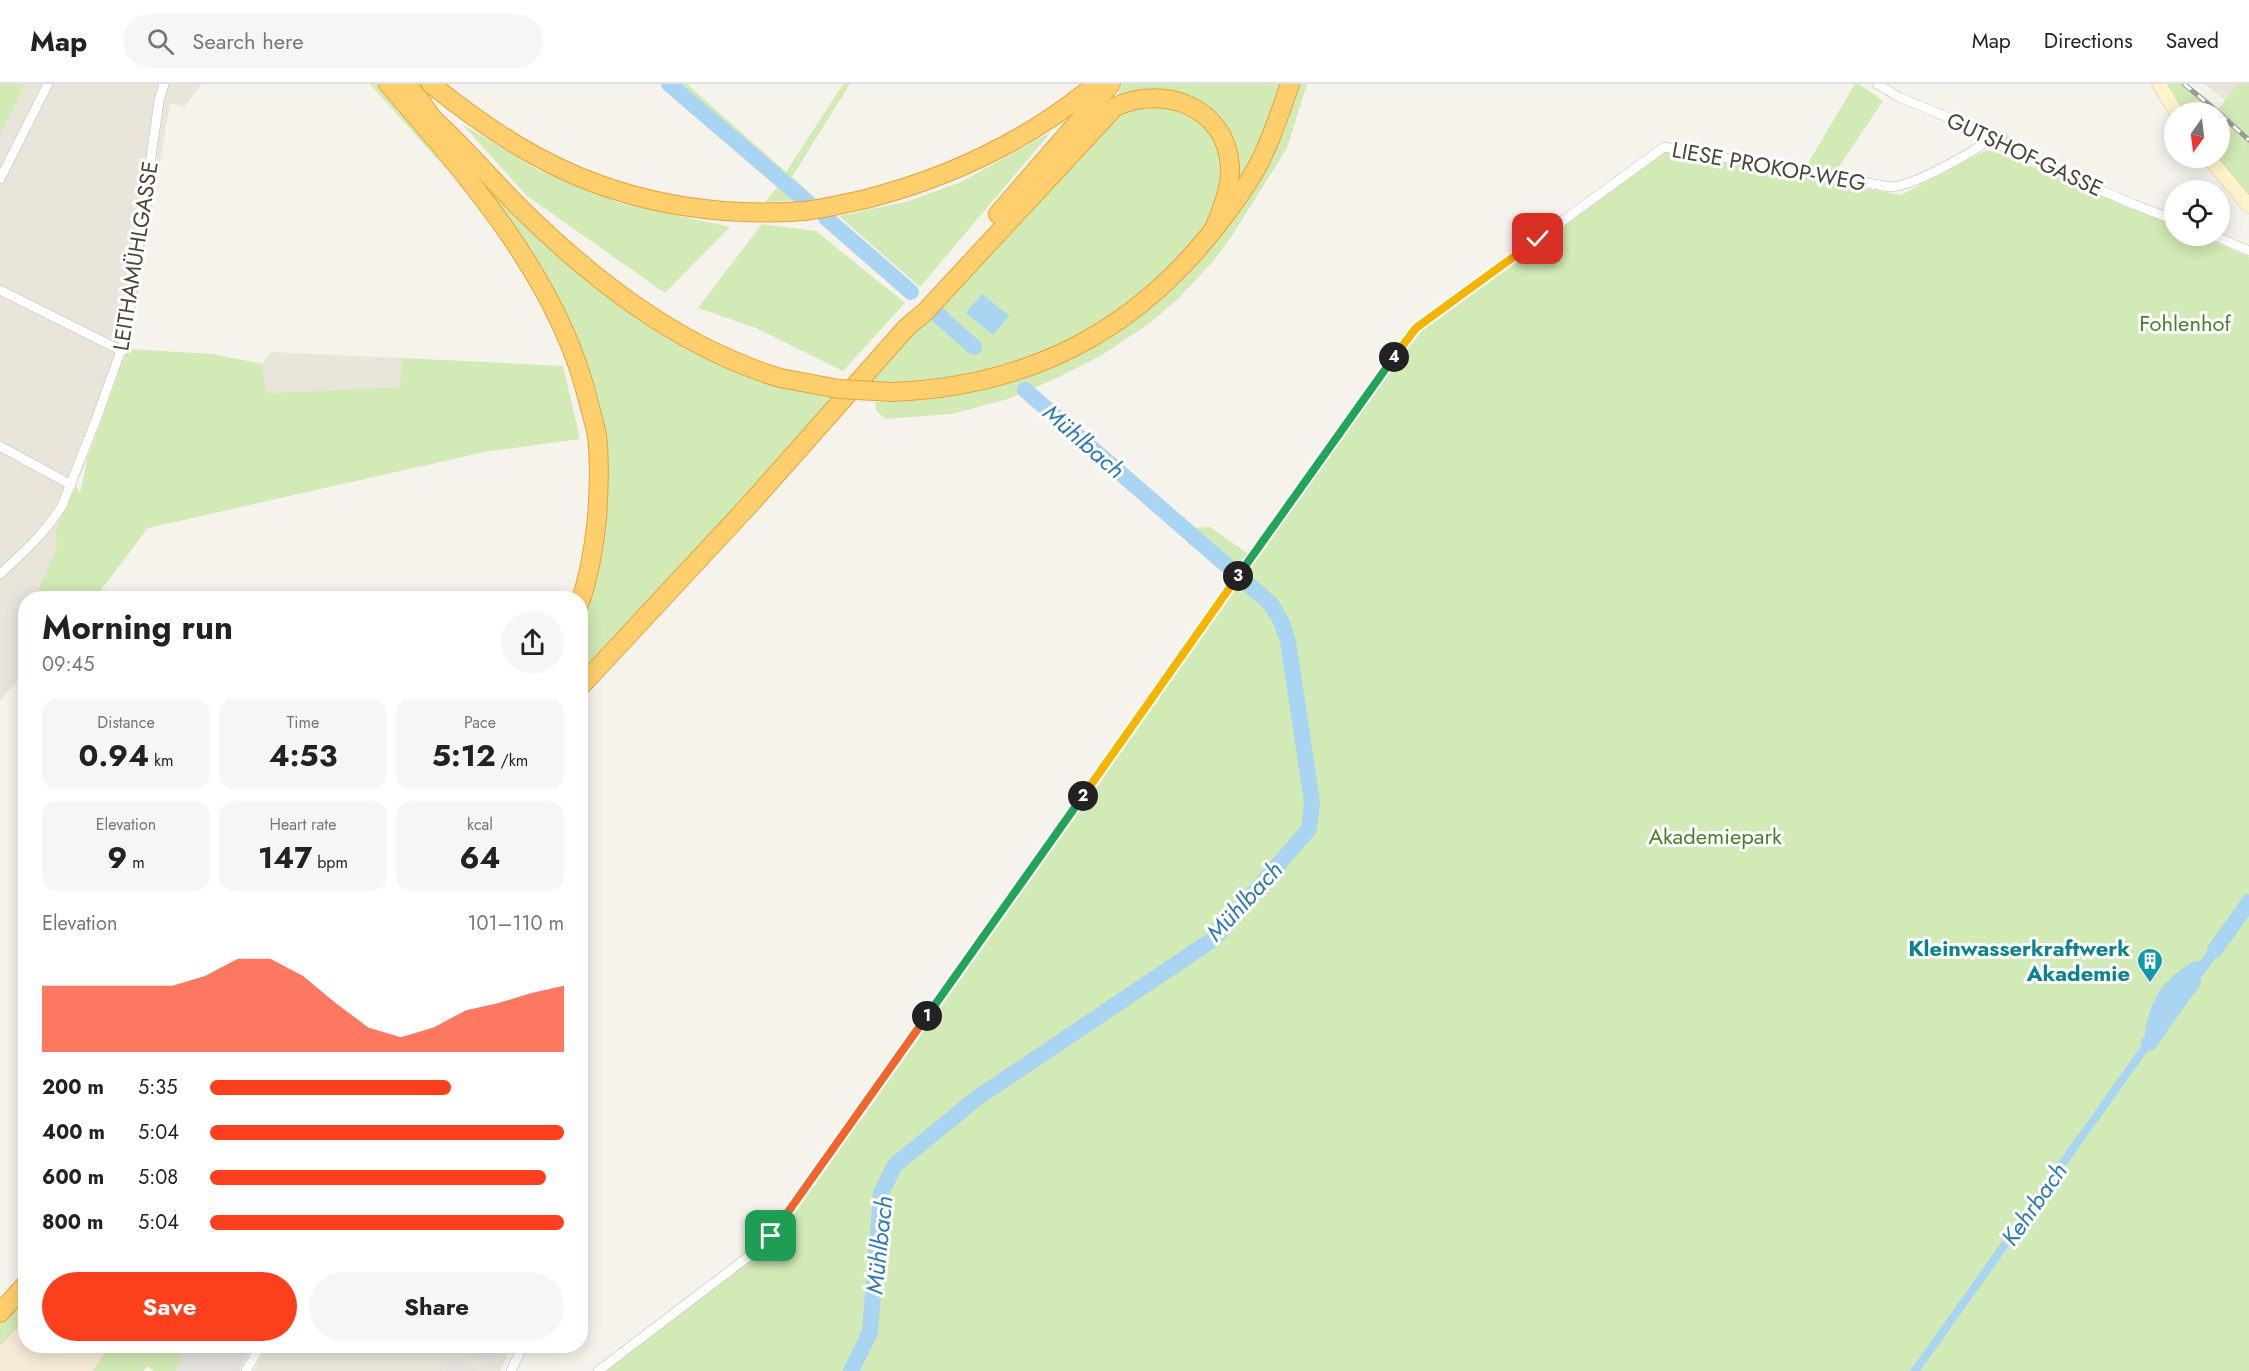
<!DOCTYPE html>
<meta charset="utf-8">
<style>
:root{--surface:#fff;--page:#f6f6f6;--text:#222;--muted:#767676;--line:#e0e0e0;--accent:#fc3f1d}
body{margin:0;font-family:Jost,sans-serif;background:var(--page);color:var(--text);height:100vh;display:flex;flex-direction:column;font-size:22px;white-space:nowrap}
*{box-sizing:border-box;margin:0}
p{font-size:20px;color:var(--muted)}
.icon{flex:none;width:33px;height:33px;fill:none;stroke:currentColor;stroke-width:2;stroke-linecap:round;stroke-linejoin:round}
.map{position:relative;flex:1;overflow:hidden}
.sheet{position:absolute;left:18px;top:507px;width:570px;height:762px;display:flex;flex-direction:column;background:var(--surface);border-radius:24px;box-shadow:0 3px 15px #0003}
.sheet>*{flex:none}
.needle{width:39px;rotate:194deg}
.tools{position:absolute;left:2164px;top:18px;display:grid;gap:12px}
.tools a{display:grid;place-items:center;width:66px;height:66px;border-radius:50%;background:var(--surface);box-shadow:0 3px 15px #0003;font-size:30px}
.pin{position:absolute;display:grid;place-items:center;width:51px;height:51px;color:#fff;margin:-26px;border-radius:12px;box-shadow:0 3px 9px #0006}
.km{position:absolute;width:30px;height:30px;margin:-15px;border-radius:50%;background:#222;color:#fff;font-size:16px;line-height:30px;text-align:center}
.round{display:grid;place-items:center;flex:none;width:63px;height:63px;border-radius:32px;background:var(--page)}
.summary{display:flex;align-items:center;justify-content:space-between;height:102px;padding:0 24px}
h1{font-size:33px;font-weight:700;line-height:45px}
.stats{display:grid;grid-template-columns:repeat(3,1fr);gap:9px;height:102px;padding:6px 24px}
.stats div{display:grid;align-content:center;border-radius:15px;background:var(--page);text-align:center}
.stats b{font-size:30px;font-weight:700}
.stats small{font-size:16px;font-weight:400}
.stats p{font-size:16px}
.chart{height:168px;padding:12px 24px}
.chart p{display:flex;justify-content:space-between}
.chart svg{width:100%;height:108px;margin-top:6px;fill:var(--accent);opacity:.7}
.action{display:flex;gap:12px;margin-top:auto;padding:12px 24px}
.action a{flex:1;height:69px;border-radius:36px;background:var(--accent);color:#fff;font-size:24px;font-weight:700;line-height:69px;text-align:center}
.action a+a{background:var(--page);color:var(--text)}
ul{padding:0 24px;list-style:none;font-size:20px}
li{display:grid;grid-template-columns:96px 72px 1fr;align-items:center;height:45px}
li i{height:15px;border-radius:8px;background:var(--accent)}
header{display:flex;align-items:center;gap:36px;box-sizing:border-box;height:84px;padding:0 30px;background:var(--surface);border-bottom:2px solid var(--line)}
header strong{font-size:28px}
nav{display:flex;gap:33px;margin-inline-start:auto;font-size:21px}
.search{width:420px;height:54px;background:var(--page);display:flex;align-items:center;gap:15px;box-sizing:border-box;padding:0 21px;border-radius:33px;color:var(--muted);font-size:22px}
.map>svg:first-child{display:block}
.residential{fill:#eae5da}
.commercial{fill:#f7ead8}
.industrial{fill:#e6e2dd}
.green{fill:#d2eab5}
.parking{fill:#e5e3e0}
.water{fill:#a9d4f2}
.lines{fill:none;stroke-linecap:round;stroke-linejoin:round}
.river{stroke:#a9d4f2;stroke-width:16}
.street-casing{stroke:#c2bbae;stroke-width:10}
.secondary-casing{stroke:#d6c79b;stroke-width:15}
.highway-casing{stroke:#e0a43c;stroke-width:20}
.street{stroke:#fff;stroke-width:9}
.secondary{stroke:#fff3cd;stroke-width:14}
.highway{stroke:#ffcf6e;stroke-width:18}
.rail-casing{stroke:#9a9a9a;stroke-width:5}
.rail{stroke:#fff;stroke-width:3;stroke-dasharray:9;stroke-linecap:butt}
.highway-bridge-casing{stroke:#e0a43c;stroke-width:20;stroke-linecap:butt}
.highway-bridge{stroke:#ffcf6e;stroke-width:18}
.split-1-casing{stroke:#fff;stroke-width:12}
.split-2-casing{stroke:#fff;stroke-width:12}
.split-3-casing{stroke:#fff;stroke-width:12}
.split-4-casing{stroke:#fff;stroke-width:12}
.split-5-casing{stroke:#fff;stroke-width:12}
.split-1{stroke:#f0652b;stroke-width:8}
.split-2{stroke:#22a559;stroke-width:8}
.split-3{stroke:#f5b400;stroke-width:8}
.split-4{stroke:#22a559;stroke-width:8}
.split-5{stroke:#f5b400;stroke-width:8}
.labels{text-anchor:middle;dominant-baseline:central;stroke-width:6;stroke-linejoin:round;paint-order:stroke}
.street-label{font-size:22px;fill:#4b4439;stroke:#fff}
.park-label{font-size:22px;fill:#4a7f2a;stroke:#fff}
.culture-label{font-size:22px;font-weight:bold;fill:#0d838f;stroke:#fff;text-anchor:end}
.water-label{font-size:24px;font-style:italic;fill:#2e7ab2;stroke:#fff}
</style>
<header>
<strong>Map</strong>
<div class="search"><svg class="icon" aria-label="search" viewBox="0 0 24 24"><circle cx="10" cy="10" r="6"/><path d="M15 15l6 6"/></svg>Search here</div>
<nav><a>Map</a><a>Directions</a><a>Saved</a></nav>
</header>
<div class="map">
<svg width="2249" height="1287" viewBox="0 0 2249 1287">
<rect width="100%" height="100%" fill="#f6f3ec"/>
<g class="residential">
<polygon points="25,0 201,0 184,23 170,19 128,265 87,376 55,447 57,462 35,514 26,514 25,588 0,617 0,51"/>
<polygon points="2204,0 2237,0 2225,16"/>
<polygon points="271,268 402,274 401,303 265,309 262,280"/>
<polygon points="268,1262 512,1262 500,1287 254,1287"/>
</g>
<polygon class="commercial" points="25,1236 26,1262 105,1262 108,1264 92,1287 0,1287 0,1262"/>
<polygon class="industrial" points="162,1262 253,1262 239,1287 175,1287 183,1273"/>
<g class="green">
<polygon points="0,0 25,0 0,51"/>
<polygon points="370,0 378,0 427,57 443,82"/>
<polygon points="662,0 687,0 786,88 843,0 850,0 792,93 817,115 765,118 778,102"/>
<polygon points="1122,0 1290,0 1242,109 1124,233 969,300 858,299 1114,23"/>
<path d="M1296,0h11l-20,64 -54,86 -17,24 -36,39 -30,26 -48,32 -47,24 -50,21 -54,14 -65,5 -10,-8 -1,-9c42,-2 85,-5 126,-17 87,-24 167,-80 222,-152 19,-25 33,-54 48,-82l6,-3 8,-18z"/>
<polygon points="1855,0 1859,0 1883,17 1836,87 1827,87 1807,81"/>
<polygon points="2159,0 2183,0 2217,27 2237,0 2249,0 2249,122 2209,74 2220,74 2220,28 2176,28"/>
<path d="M1964,34c23,7 48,13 61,35l-63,-33z"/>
<polygon points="462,40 538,86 620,119 730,143 665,209 527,112"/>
<polygon points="1051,48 920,203 839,132 909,117 961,98"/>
<polygon points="1666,67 1901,111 1985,67 1993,67 2175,142 2175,152 2200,152 2249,173 2249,1287 606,1287 773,1158 1414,252"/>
<polygon points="481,85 609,203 779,302 844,314 581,603 581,518 597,351 562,240 467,95"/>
<polygon points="762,140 816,147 905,219 843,287 756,244 698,224"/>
<polygon points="128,265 213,270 262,280 266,309 400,303 402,274 563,282 580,355 484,368 148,444 95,514 35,514 57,462 55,447 76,401 80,410 87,376"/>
<polygon points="1210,443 1247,469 1232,493 1188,459 1188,450 1192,444"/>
<polygon points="25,1210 25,1236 0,1262 0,1238"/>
<polygon points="105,1262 162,1262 183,1273 175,1287 155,1287 147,1282 143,1287 92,1287 108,1265"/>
</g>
<g class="parking">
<polygon points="454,1262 502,1262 491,1283"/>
<polygon points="450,1272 476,1287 446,1287"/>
</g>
<g class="water">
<polygon points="982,210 1009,232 993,251 966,229"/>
<polygon points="2224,846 2231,853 2197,899 2187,919 2173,909 2181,898 2177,893 2200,877"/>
<polygon points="2152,941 2158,941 2164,944 1920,1287 1910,1287 2144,958 2150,949"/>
</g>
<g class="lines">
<g class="river">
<polyline points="669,0 807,118"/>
<polyline points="826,134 911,208"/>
<polyline points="937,230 974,263"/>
<polyline points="2215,866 2249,818"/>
<path d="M2153,949c5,-31 17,-49 44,-64"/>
<polyline points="2149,959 2193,897"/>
<polyline points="851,1287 870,1248 881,1109 895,1081 977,1014 1215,854 1309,745 1312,718 1288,557 1281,537 1271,520 1025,306"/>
</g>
<defs>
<g id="street">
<polyline points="1877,0 1899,13 1952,35 2013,68 2135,121 2175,136"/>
<polyline points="0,95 48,0"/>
<polyline points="2215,152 2249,167"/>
<polyline points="0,206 122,267"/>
<polyline points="0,362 71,401"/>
<path d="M0,490c23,-21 45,-41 62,-68l35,-89 28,-78 34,-238 5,-17"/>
<polyline points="246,1287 261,1262"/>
<polyline points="511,1287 523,1262"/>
<path d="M598,1287l163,-124 10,-11 431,-608 53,-78 11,-11 150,-211 248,-181 226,40c24,-1 80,-33 100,-48"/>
</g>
<g id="secondary">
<polyline points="2159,0 2176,28"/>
<polyline points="2209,74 2249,122"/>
</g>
<g id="highway">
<path d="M388,0c80,92 171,196 200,316 3,12 7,24 9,36 3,26 2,55 0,82 -3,28 -7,57 -17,84"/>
<polyline points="406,0 420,16 432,34"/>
<path d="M431,0c42,34 87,66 137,88 73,33 156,45 236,39 20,-2 42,-8 62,-12 85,-22 163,-59 230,-115"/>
<path d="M430,32c32,29 60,62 90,92 74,73 159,139 260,170"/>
<polyline points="998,130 1111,0"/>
<path d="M893,308c134,-6 239,-58 322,-164 15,-19 29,-38 41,-59 15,-27 24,-57 34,-85"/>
<path d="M580,603l171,-184 156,-176 18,-15 190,-205c49,-23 111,0 115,59 1,21 -8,43 -16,63"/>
<polyline points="0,1229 26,1200"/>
</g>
</defs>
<use href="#street" class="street-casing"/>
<use href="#secondary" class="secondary-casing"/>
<use href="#highway" class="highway-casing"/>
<use href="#street" class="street"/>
<use href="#secondary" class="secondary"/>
<use href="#highway" class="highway"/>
<defs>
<g id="rail">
<polyline points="2184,0 2218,28"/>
<polyline points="2220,30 2249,56"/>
</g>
</defs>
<use href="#rail" class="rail-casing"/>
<use href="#rail" class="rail"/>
<defs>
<polyline id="highway-bridge" points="780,294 839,305 893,308"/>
</defs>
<use href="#highway-bridge" class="highway-bridge-casing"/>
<use href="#highway-bridge" class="highway-bridge"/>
</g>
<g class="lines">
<defs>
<polyline id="split-1" points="771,1152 927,932"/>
<polyline id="split-2" points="927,932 1083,712"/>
<polyline id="split-3" points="1083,712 1238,492"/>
<polyline id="split-4" points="1238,492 1394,273"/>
<polyline id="split-5" points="1394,273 1416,244 1538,155"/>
</defs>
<use href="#split-1" class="split-1-casing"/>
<use href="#split-2" class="split-2-casing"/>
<use href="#split-3" class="split-3-casing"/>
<use href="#split-4" class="split-4-casing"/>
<use href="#split-5" class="split-5-casing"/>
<use href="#split-1" class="split-1"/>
<use href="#split-2" class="split-2"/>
<use href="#split-3" class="split-3"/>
<use href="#split-4" class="split-4"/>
<use href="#split-5" class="split-5"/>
</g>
<defs>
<symbol id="building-pin" viewBox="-11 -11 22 30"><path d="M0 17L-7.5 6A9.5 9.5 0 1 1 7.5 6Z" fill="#0f9aa8" stroke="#fff"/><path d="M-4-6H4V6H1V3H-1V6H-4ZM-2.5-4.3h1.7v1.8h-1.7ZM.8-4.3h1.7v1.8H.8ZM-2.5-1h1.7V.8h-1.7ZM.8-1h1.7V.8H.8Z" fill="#fff"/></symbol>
</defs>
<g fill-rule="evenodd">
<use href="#building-pin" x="2135" y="862" width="30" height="40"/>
</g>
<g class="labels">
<g class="street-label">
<text transform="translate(2025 70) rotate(25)">GUTSHOF-GASSE</text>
<text transform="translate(1769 82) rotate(10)">LIESE PROKOP-WEG</text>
<text transform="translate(135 172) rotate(-81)">LEITHAMÜHLGASSE</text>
</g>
<g class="park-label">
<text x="2185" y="239">Fohlenhof</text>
<text x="1715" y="752">Akademiepark</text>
</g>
<g class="culture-label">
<text x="2130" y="864">Kleinwasserkraftwerk<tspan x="2130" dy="25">Akademie</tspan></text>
</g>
<g class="water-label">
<text transform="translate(1084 357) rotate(41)">Mühlbach</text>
<text transform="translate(1244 817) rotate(-47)">Mühlbach</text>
<text transform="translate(2034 1120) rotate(-55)">Kehrbach</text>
<text transform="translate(879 1161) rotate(-84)">Mühlbach</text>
</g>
</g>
</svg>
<div class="tools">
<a><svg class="needle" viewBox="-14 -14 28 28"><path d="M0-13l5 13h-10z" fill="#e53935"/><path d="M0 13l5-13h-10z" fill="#767676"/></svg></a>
<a><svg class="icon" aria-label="locate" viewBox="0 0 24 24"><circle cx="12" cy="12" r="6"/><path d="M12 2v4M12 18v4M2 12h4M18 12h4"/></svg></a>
</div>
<div class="pin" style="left:771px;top:1152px;background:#1e9e55"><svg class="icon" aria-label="arrive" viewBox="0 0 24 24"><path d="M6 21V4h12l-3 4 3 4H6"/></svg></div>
<div class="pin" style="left:1538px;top:155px;background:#d93025"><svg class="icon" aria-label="check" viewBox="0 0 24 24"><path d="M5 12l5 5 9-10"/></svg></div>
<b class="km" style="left:927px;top:932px">1</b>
<b class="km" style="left:1083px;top:712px">2</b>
<b class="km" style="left:1238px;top:492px">3</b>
<b class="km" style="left:1394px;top:273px">4</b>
<section class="sheet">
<div class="summary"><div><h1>Morning run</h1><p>09:45</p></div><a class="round"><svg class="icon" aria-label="share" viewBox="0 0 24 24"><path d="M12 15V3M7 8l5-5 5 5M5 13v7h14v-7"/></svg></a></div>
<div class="stats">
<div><p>Distance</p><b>0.94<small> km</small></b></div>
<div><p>Time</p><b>4:53</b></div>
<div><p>Pace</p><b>5:12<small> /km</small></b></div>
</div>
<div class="stats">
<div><p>Elevation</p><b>9<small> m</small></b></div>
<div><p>Heart rate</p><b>147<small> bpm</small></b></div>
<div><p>kcal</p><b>64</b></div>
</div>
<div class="chart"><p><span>Elevation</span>101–110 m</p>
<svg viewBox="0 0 160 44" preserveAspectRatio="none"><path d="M0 44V17L10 17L20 17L30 17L40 17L50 13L60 6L70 6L80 13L90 24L100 34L110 38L120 34L130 27L140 24L150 20L160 17V44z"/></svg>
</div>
<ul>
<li><b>200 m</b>5:35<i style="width:68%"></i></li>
<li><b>400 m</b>5:04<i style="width:100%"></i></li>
<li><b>600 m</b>5:08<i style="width:95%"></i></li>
<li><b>800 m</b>5:04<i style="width:100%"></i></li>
</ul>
<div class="action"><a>Save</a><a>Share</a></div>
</section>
</div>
